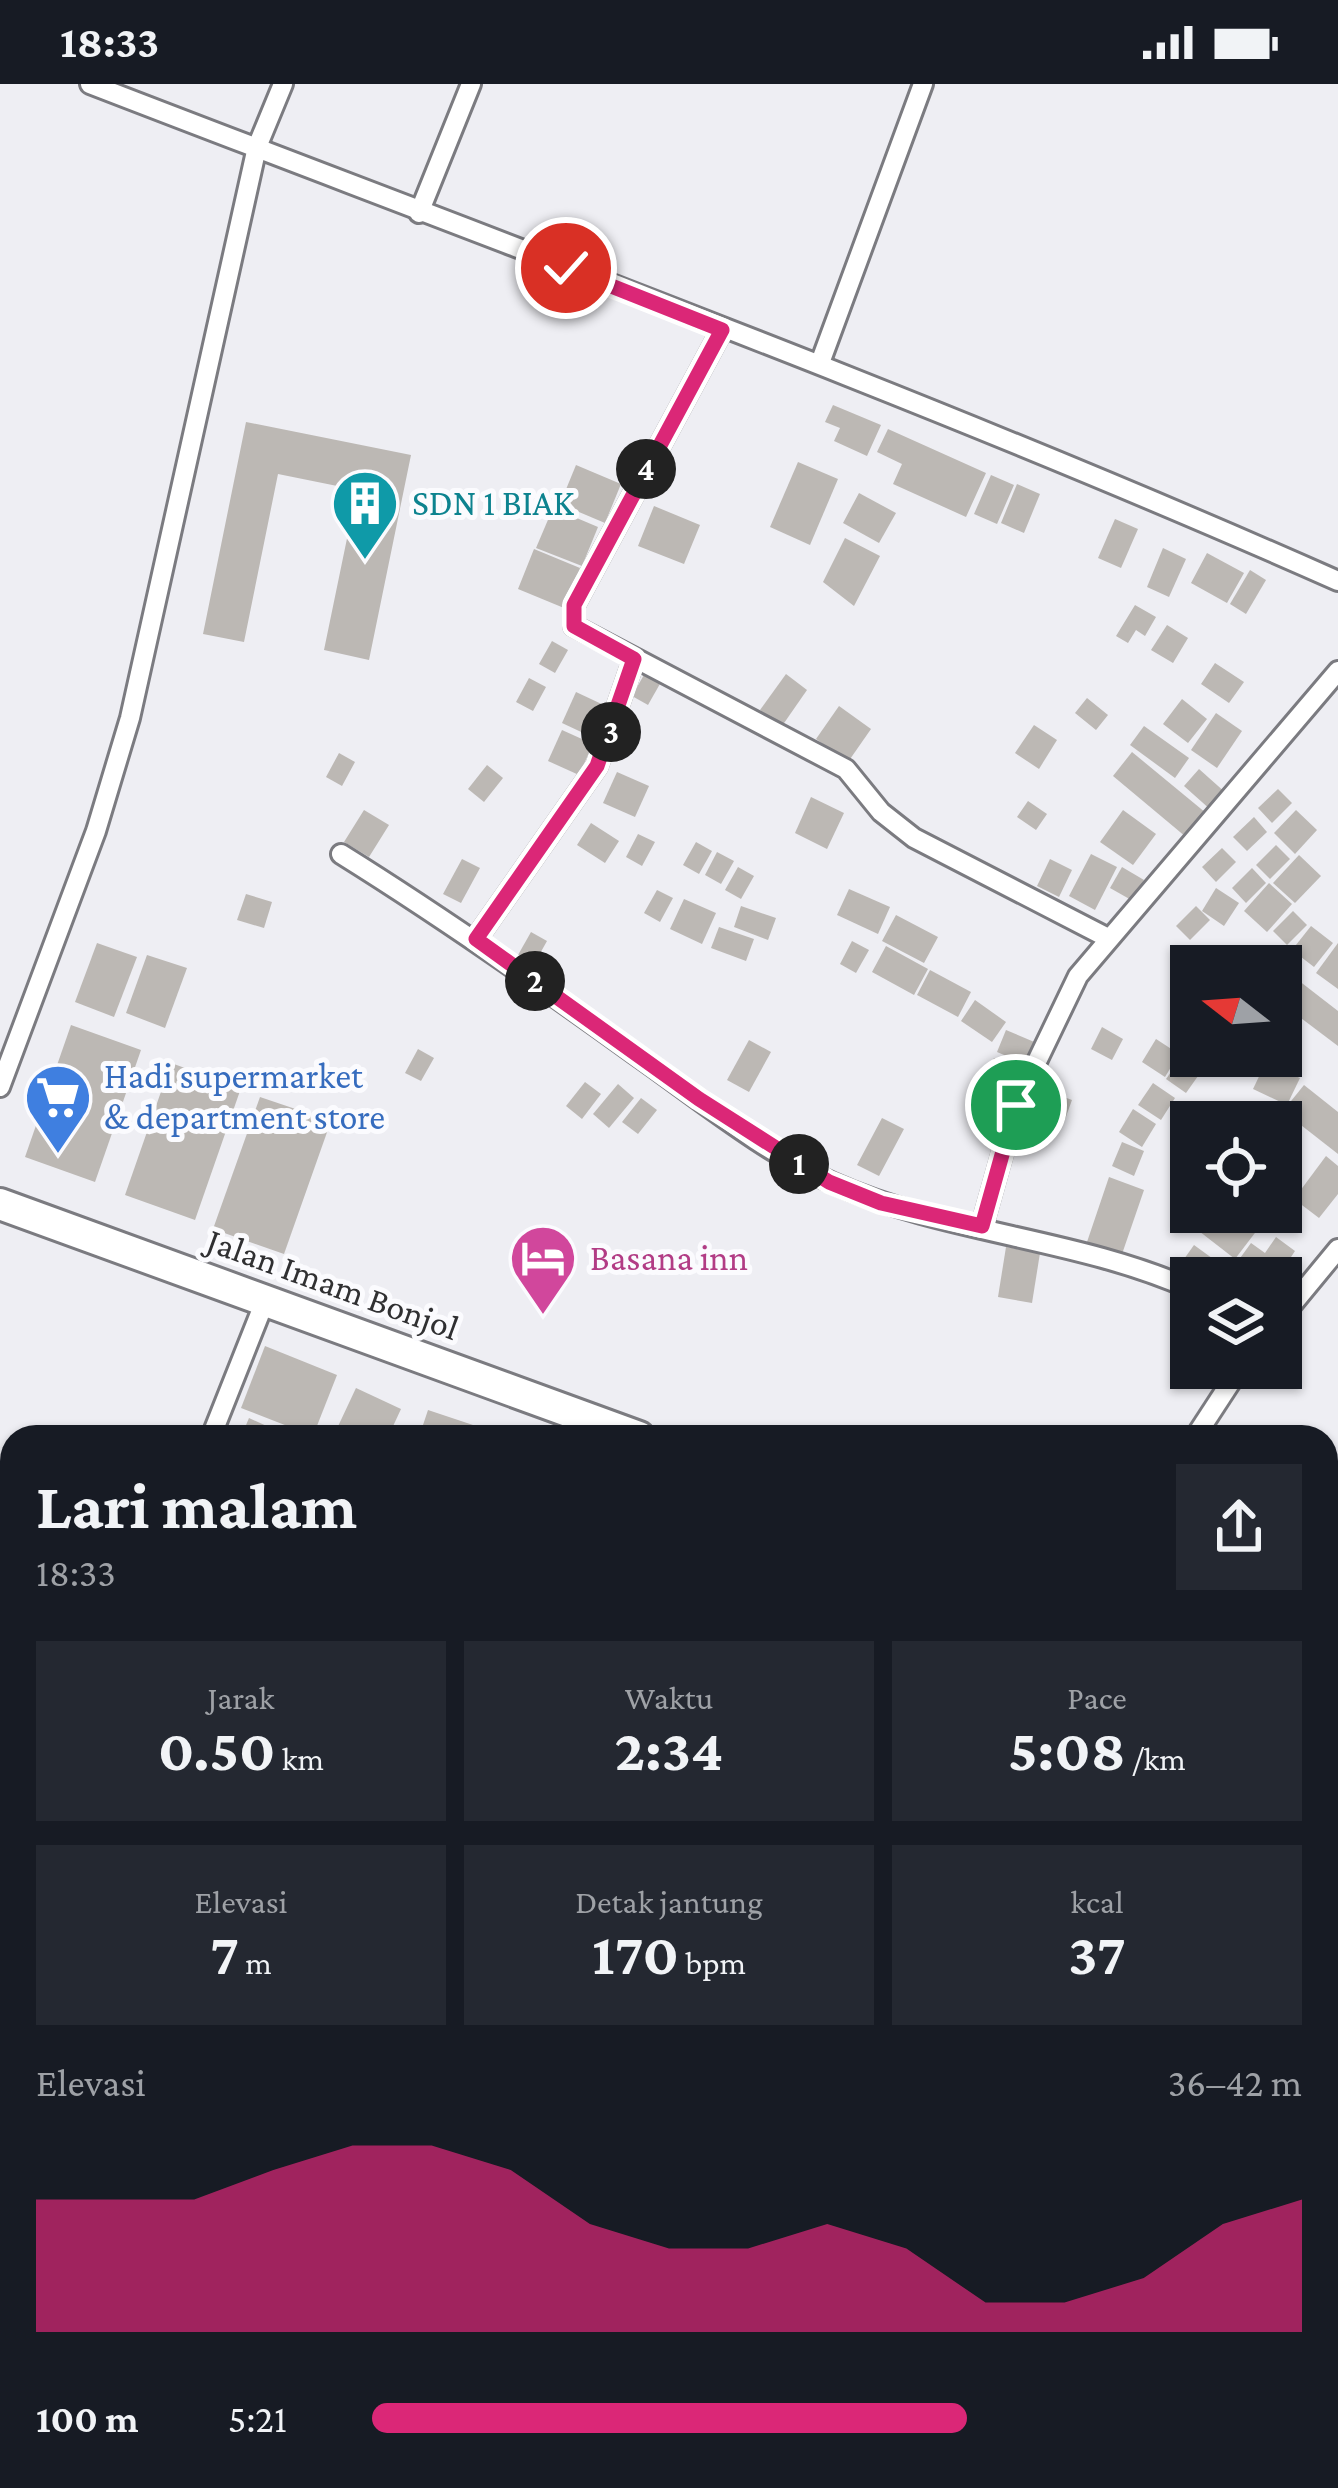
<!DOCTYPE html>
<html lang="id">
<meta charset="utf-8">
<style>
:root{--surface:#171b24;--page:#242831;--text:#f1f3f6;--muted:#9ea1a6;--accent:#db2777}
body{margin:0;font-family:"Crimson Pro",serif;background:var(--page);color:var(--text);height:100vh;display:flex;flex-direction:column;font-size:45px;white-space:nowrap}
*{box-sizing:border-box;margin:0}
p{font-size:39px;color:var(--muted)}
.icon{flex:none;width:66px;height:66px;fill:none;stroke:currentColor;stroke-width:2;stroke-linecap:round;stroke-linejoin:round}
.map{position:relative;flex:1;overflow:hidden}
.sheet{position:absolute;left:0px;top:1341px;width:1338px;height:1065px;display:flex;flex-direction:column;background:var(--surface);border-radius:36px 36px 0 0;box-shadow:0 3px 9px #0004}
.sheet>*{flex:none}
.needle{width:78px;rotate:287deg}
.buttons{position:absolute;left:1170px;top:861px;display:grid;gap:24px}
.buttons a{display:grid;place-items:center;width:132px;height:132px;border-radius:0px;background:var(--surface);box-shadow:0 3px 9px #0004;font-size:60px}
.pin{position:absolute;display:grid;place-items:center;width:102px;height:102px;color:#fff;margin:-51px;border:6px solid #fff;border-radius:50%;box-shadow:0 3px 12px #0007}
.km{position:absolute;width:60px;height:60px;margin:-30px;border-radius:50%;background:#222;color:#fff;font-size:33px;line-height:60px;text-align:center}
.round{display:grid;place-items:center;flex:none;width:126px;height:126px;border-radius:0px;background:var(--page)}
.head{display:flex;align-items:center;justify-content:space-between;height:204px;padding:0 36px}
h1{font-size:66px;font-weight:700;line-height:90px}
.stats{display:grid;grid-template-columns:repeat(3,1fr);gap:18px;height:204px;padding:12px 36px}
.stats div{display:grid;align-content:center;border-radius:0px;background:var(--page);text-align:center}
.stats b{font-size:60px;font-weight:700}
.stats small{font-size:33px;font-weight:400}
.stats p{font-size:33px}
.chart{height:336px;padding:24px 36px}
.chart p{display:flex;justify-content:space-between}
.chart svg{width:100%;height:216px;margin-top:12px;fill:var(--accent);opacity:.7}
ul{padding:0 36px;list-style:none;font-size:39px}
li{display:grid;grid-template-columns:192px 144px 1fr;align-items:center;height:90px}
li i{height:30px;border-radius:15px;background:var(--accent)}
.status{display:flex;justify-content:space-between;align-items:center;height:84px;padding:0 60px;background:var(--surface);direction:ltr}
.status svg{height:33px;fill:currentColor}
.map>svg:first-child{display:block}
.building{fill:#bcb8b4}
.lines{fill:none;stroke-linecap:round;stroke-linejoin:round}
.minor-casing{stroke:#7b7b80;stroke-width:24}
.secondary-casing{stroke:#7b7b80;stroke-width:33}
.primary-casing{stroke:#7b7b80;stroke-width:36}
.minor{stroke:#fff;stroke-width:18}
.secondary{stroke:#fff;stroke-width:27}
.primary{stroke:#fff;stroke-width:30}
.route-casing{stroke:#fff;stroke-width:24}
.route{stroke:#db2777;stroke-width:15}
.labels{text-anchor:middle;dominant-baseline:central;stroke-width:10;stroke-linejoin:round;paint-order:stroke}
.culture-label{font-size:36px;fill:#0d838f;stroke:#fbfbfe;text-anchor:start}
.shop-label{font-size:36px;fill:#366cbe;stroke:#fbfbfe;text-anchor:start}
.hotel-label{font-size:36px;fill:#b23c85;stroke:#fbfbfe;text-anchor:start}
.street-label{font-size:36px;fill:#303032;stroke:#fbfbfe}
</style>
<div class="status"><b>18:33</b><svg viewBox="0 0 49 12"><path d="M0 12V9h3v3zM5 12V6h3v6zM10 12V3h3v9zM15 12V0h3v12zM26 1h20v11H26zM47 4h2v5h-2z"/></svg></div>
<div class="map">
<svg width="1338" height="2404" viewBox="0 0 1338 2404">
<rect width="100%" height="100%" fill="#eeeef3"/>
<g class="building">
<polygon points="833,321 881,341 867,372 834,357 840,344 825,338"/>
<polygon points="246,338 411,371 369,576 324,566 357,406 278,390 244,558 203,550"/>
<polygon points="888,345 986,389 966,433 893,400 902,380 877,368"/>
<polygon points="798,378 838,395 810,461 770,443"/>
<polygon points="576,381 621,400 605,439 560,420"/>
<polygon points="991,391 1014,401 997,440 974,430"/>
<polygon points="1017,400 1040,410 1024,449 1001,439"/>
<polygon points="859,409 896,429 879,459 843,439"/>
<polygon points="654,422 700,441 684,480 638,462"/>
<polygon points="553,424 598,443 582,482 536,464"/>
<polygon points="1115,435 1138,445 1121,484 1098,474"/>
<polygon points="845,454 880,472 854,522 823,498"/>
<polygon points="1163,464 1186,475 1169,513 1147,503"/>
<polygon points="534,465 580,484 564,524 518,505"/>
<polygon points="1207,469 1244,489 1227,519 1191,499"/>
<polygon points="1250,486 1266,496 1246,530 1230,520"/>
<polygon points="1135,521 1156,533 1145,552 1136,546 1128,559 1116,552"/>
<polygon points="1167,541 1188,554 1173,579 1151,566"/>
<polygon points="552,557 568,566 555,589 539,580"/>
<polygon points="1215,579 1244,598 1229,619 1201,600"/>
<polygon points="645,589 661,598 648,621 632,612"/>
<polygon points="786,590 807,606 782,642 760,626"/>
<polygon points="529,594 546,603 533,627 516,618"/>
<polygon points="576,608 608,623 594,654 562,639"/>
<polygon points="1087,614 1108,631 1096,646 1075,629"/>
<polygon points="1182,615 1207,635 1188,659 1163,640"/>
<polygon points="839,622 871,645 848,678 816,655"/>
<polygon points="1216,629 1242,647 1217,684 1191,666"/>
<polygon points="1034,641 1057,656 1039,685 1015,669"/>
<polygon points="1144,642 1189,674 1175,694 1130,661"/>
<polygon points="562,646 593,660 579,691 548,677"/>
<polygon points="1132,668 1206,729 1186,753 1113,692"/>
<polygon points="339,669 355,678 342,702 326,693"/>
<polygon points="487,681 503,694 484,718 468,705"/>
<polygon points="1199,685 1227,710 1212,727 1184,702"/>
<polygon points="617,688 649,702 635,733 603,719"/>
<polygon points="1278,705 1292,719 1272,739 1258,724"/>
<polygon points="811,713 844,729 827,765 795,749"/>
<polygon points="1028,717 1047,730 1036,746 1017,733"/>
<polygon points="364,726 389,741 369,773 344,758"/>
<polygon points="1123,726 1156,750 1133,781 1100,758"/>
<polygon points="1296,726 1317,746 1295,770 1274,749"/>
<polygon points="1254,733 1267,748 1247,767 1233,753"/>
<polygon points="591,739 619,757 605,779 577,761"/>
<polygon points="638,750 655,758 642,782 626,773"/>
<polygon points="696,758 712,767 699,790 683,781"/>
<polygon points="1276,761 1290,775 1270,795 1256,781"/>
<polygon points="1222,764 1236,778 1216,798 1202,783"/>
<polygon points="717,768 734,777 721,800 705,791"/>
<polygon points="1091,770 1117,783 1095,826 1069,812"/>
<polygon points="1299,771 1321,792 1295,819 1273,799"/>
<polygon points="462,775 480,784 461,819 443,810"/>
<polygon points="1050,775 1072,786 1059,813 1037,802"/>
<polygon points="738,783 754,792 741,815 725,806"/>
<polygon points="1122,783 1144,796 1133,817 1110,804"/>
<polygon points="1252,784 1266,799 1246,819 1232,804"/>
<polygon points="1269,799 1292,820 1267,848 1244,827"/>
<polygon points="1216,804 1239,819 1224,842 1202,827"/>
<polygon points="849,805 890,823 878,850 837,831"/>
<polygon points="657,806 673,814 660,838 644,829"/>
<polygon points="246,810 272,818 264,844 237,836"/>
<polygon points="684,815 716,829 702,860 670,845"/>
<polygon points="741,822 776,834 768,856 734,843"/>
<polygon points="1196,822 1210,836 1190,856 1176,842"/>
<polygon points="1293,827 1307,841 1287,861 1273,847"/>
<polygon points="896,831 938,853 924,879 882,857"/>
<polygon points="1311,842 1333,859 1314,883 1292,866"/>
<polygon points="719,843 754,855 746,877 711,864"/>
<polygon points="531,848 547,857 534,880 518,871"/>
<polygon points="852,857 869,866 856,889 840,880"/>
<polygon points="97,859 137,873 114,933 75,918"/>
<polygon points="1338,859 1338,905 1316,889"/>
<polygon points="886,862 928,885 914,911 872,888"/>
<polygon points="147,871 187,884 165,944 126,929"/>
<polygon points="930,886 971,908 958,933 917,911"/>
<polygon points="1285,886 1338,927 1338,962 1281,919"/>
<polygon points="975,916 1006,938 992,958 961,937"/>
<polygon points="71,941 141,966 95,1098 25,1073"/>
<polygon points="1102,943 1123,955 1112,976 1091,965"/>
<polygon points="1006,946 1039,960 1030,982 997,968"/>
<polygon points="1156,955 1179,970 1165,993 1142,978"/>
<polygon points="749,956 771,968 749,1008 727,996"/>
<polygon points="418,965 434,974 421,997 405,989"/>
<polygon points="1183,971 1203,985 1186,1009 1166,995"/>
<polygon points="994,974 1026,988 1016,1010 984,996"/>
<polygon points="1266,978 1300,994 1287,1021 1253,1005"/>
<polygon points="171,979 241,1004 195,1136 125,1111"/>
<polygon points="585,998 601,1010 582,1035 566,1022"/>
<polygon points="1153,999 1175,1014 1161,1036 1138,1021"/>
<polygon points="618,1000 634,1014 609,1044 593,1030"/>
<polygon points="1304,1001 1338,1028 1338,1070 1283,1027"/>
<polygon points="1037,1003 1072,1016 1064,1038 1030,1025"/>
<polygon points="260,1013 331,1037 284,1170 213,1145"/>
<polygon points="641,1014 657,1026 638,1050 622,1038"/>
<polygon points="1133,1025 1156,1040 1142,1063 1119,1048"/>
<polygon points="882,1034 904,1045 879,1092 857,1081"/>
<polygon points="1122,1058 1144,1067 1134,1092 1112,1082"/>
<polygon points="1326,1072 1338,1082 1338,1110 1319,1134 1294,1115"/>
<polygon points="1109,1093 1144,1106 1122,1170 1087,1158"/>
<polygon points="1207,1128 1271,1128 1235,1175 1195,1144"/>
<polygon points="1276,1153 1295,1167 1277,1194 1238,1194 1230,1188 1251,1159 1265,1169"/>
<polygon points="1194,1161 1227,1185 1220,1194 1190,1194 1177,1185"/>
<polygon points="1006,1163 1040,1169 1032,1219 998,1213"/>
<polygon points="265,1262 337,1291 313,1352 241,1324"/>
<polygon points="356,1304 401,1325 388,1353 333,1353"/>
<polygon points="428,1326 491,1347 489,1353 419,1353"/>
<polygon points="249,1334 291,1353 241,1353"/>
<polygon points="1326,1680 1338,1686 1338,1715 1331,1731 1326,1728"/>
<polygon points="0,2135 12,2140 12,2180 0,2175"/>
<polygon points="304,2394 383,2394 377,2404 350,2398 347,2404 299,2404"/>
<polygon points="856,2394 921,2394 917,2404 878,2404"/>
<polygon points="1253,2395 1278,2403 1277,2404 1250,2404"/>
</g>
<g class="lines">
<defs>
<g id="minor">
<path d="M90,0c417,161 838,315 1248,497"/>
<polyline points="419,129 471,0"/>
<polyline points="722,246 574,521 574,542 846,685 881,728 914,754 1106,853"/>
<polyline points="820,279 923,0"/>
<path d="M341,770c101,63 197,130 294,200 63,44 128,98 198,129 114,51 244,55 358,106"/>
<polyline points="476,855 597,682 634,575"/>
<polyline points="0,1003 96,747 130,634 257,63 283,0"/>
<polyline points="982,1142 1016,1021 1078,892 1338,587"/>
<polyline points="1281,1234 1338,1165"/>
<polyline points="211,1353 265,1217"/>
<polyline points="1195,1353 1240,1284"/>
<polyline points="0,1429 12,1434"/>
<polyline points="0,2060 12,2010"/>
<polyline points="0,2082 12,2089"/>
<polyline points="0,2356 12,2364"/>
<polyline points="61,2394 77,2404"/>
<polyline points="538,2394 556,2404"/>
<polyline points="666,2404 670,2394"/>
<polyline points="1132,2404 1148,2394"/>
</g>
<g id="secondary">
<polyline points="1326,2075 1338,2051"/>
<polyline points="1187,2404 1191,2394"/>
</g>
<g id="primary">
<polyline points="0,1120 639,1353"/>
<polyline points="1326,1610 1338,1615"/>
</g>
</defs>
<use href="#minor" class="minor-casing"/>
<use href="#secondary" class="secondary-casing"/>
<use href="#primary" class="primary-casing"/>
<use href="#minor" class="minor"/>
<use href="#secondary" class="secondary"/>
<use href="#primary" class="primary"/>
</g>
<g class="lines">
<defs>
<polyline id="route" points="566,184 722,246 574,521 574,542 634,575 597,682 476,855 699,1015 829,1098 881,1119 982,1142 1016,1021"/>
</defs>
<use href="#route" class="route-casing"/>
<use href="#route" class="route"/>
</g>
<defs>
<symbol id="building-pin" viewBox="-11 -11 22 30"><path d="M0 17L-7.5 6A9.5 9.5 0 1 1 7.5 6Z" fill="#0f9aa8" stroke="#fbfbfe"/><path d="M-4-6H4V6H1V3H-1V6H-4ZM-2.5-4.3h1.7v1.8h-1.7ZM.8-4.3h1.7v1.8H.8ZM-2.5-1h1.7V.8h-1.7ZM.8-1h1.7V.8H.8Z" fill="#fff"/></symbol>
<symbol id="supermarket-pin" viewBox="-11 -11 22 30"><path d="M0 17L-7.5 6A9.5 9.5 0 1 1 7.5 6Z" fill="#3f7fe0" stroke="#fbfbfe"/><path d="M-6-5.5h2.5l.6 2H6L4.5 2H-2.5L-4.4-4H-6ZM-1.5 3.2a1.3 1.3 0 1 0 .1 0ZM3 3.2a1.3 1.3 0 1 0 .1 0Z" fill="#fff"/></symbol>
<symbol id="hotel-pin" viewBox="-11 -11 22 30"><path d="M0 17L-7.5 6A9.5 9.5 0 1 1 7.5 6Z" fill="#d1479c" stroke="#fbfbfe"/><path d="M-6-4.5h1.5V1H6V5H4.5V3h-9V5H-6ZM-4 0a1.8 1.8 0 1 1 3.6 0ZM.5 0V-2.5h3Q6-2.5 6 0Z" fill="#fff"/></symbol>
</defs>
<g fill-rule="evenodd">
<use href="#building-pin" x="327" y="381" width="76" height="104"/>
<use href="#supermarket-pin" x="20" y="975" width="76" height="104"/>
<use href="#hotel-pin" x="505" y="1136" width="76" height="104"/>
</g>
<g class="labels">
<g class="culture-label">
<text x="412" y="419">SDN 1 BIAK</text>
</g>
<g class="shop-label">
<text x="104" y="992">Hadi supermarket<tspan x="104" dy="41">&amp; department store</tspan></text>
</g>
<g class="hotel-label">
<text x="590" y="1174">Basana inn</text>
</g>
<g class="street-label">
<text transform="translate(333 1200) rotate(20)">Jalan Imam Bonjol</text>
</g>
</g>
</svg>
<div class="buttons">
<a><svg class="needle" viewBox="-14 -14 28 28"><path d="M0-13l5 13h-10z" fill="#e53935"/><path d="M0 13l5-13h-10z" fill="#9ea1a6"/></svg></a>
<a><svg class="icon" aria-label="locate" viewBox="0 0 24 24"><circle cx="12" cy="12" r="6"/><path d="M12 2v4M12 18v4M2 12h4M18 12h4"/></svg></a>
<a><svg class="icon" aria-label="layers" viewBox="0 0 24 24"><path d="M12 4l9 5-9 5-9-5zM3 14l9 5 9-5"/></svg></a>
</div>
<div class="pin" style="left:1016px;top:1021px;background:#1e9e55"><svg class="icon" aria-label="arrive" viewBox="0 0 24 24"><path d="M6 21V4h12l-3 4 3 4H6"/></svg></div>
<div class="pin" style="left:566px;top:184px;background:#d93025"><svg class="icon" aria-label="check" viewBox="0 0 24 24"><path d="M5 12l5 5 9-10"/></svg></div>
<b class="km" style="left:799px;top:1080px">1</b>
<b class="km" style="left:535px;top:897px">2</b>
<b class="km" style="left:611px;top:648px">3</b>
<b class="km" style="left:646px;top:385px">4</b>
<section class="sheet">
<div class="head"><div><h1>Lari malam</h1><p>18:33</p></div><a class="round"><svg class="icon" aria-label="share" viewBox="0 0 24 24"><path d="M12 15V3M7 8l5-5 5 5M5 13v7h14v-7"/></svg></a></div>
<div class="stats">
<div><p>Jarak</p><b>0.50<small> km</small></b></div>
<div><p>Waktu</p><b>2:34</b></div>
<div><p>Pace</p><b>5:08<small> /km</small></b></div>
</div>
<div class="stats">
<div><p>Elevasi</p><b>7<small> m</small></b></div>
<div><p>Detak jantung</p><b>170<small> bpm</small></b></div>
<div><p>kcal</p><b>37</b></div>
</div>
<div class="chart"><p><span>Elevasi</span>36–42 m</p>
<svg viewBox="0 0 160 44" preserveAspectRatio="none"><path d="M0 44V17L10 17L20 17L30 11L40 6L50 6L60 11L70 22L80 27L90 27L100 22L110 27L120 38L130 38L140 33L150 22L160 17V44z"/></svg>
</div>
<ul>
<li><b>100 m</b>5:21<i style="width:64%"></i></li>
</ul>
</section>
</div>
